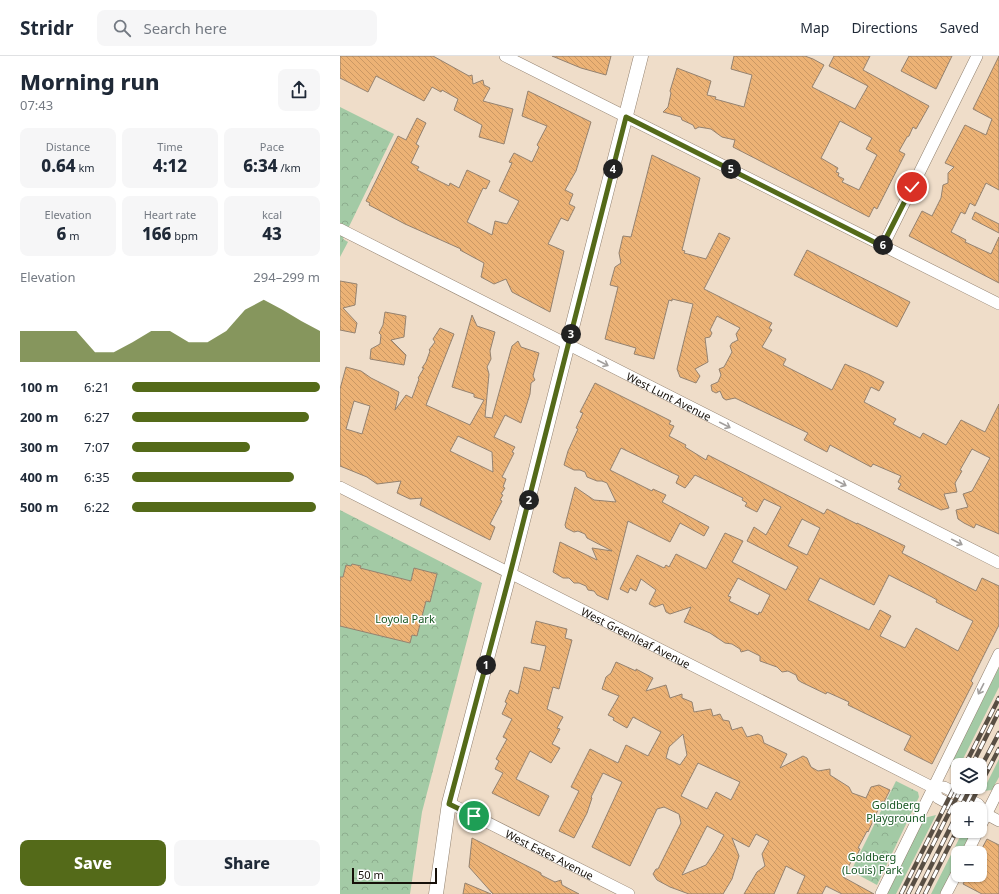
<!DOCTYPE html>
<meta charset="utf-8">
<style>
:root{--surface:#fff;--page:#f6f6f7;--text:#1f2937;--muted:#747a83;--line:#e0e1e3;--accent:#546a19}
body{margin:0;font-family:"Noto Sans",sans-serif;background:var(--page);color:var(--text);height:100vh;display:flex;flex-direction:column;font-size:15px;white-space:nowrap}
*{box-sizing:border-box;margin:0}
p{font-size:13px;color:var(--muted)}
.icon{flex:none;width:22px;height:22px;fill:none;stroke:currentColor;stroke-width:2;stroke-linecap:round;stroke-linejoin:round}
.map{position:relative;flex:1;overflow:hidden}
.panel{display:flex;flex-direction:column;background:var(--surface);width:340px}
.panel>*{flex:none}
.buttons{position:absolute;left:611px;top:702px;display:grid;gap:8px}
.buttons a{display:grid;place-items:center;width:36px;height:36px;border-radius:8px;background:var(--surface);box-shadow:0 1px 3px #0004;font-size:20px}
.scale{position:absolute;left:12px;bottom:10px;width:85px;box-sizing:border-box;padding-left:4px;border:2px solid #161009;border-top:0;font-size:11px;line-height:14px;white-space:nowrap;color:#161009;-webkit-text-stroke:3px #fff;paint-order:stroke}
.pin{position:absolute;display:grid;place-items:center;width:34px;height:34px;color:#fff;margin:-17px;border:2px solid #fff;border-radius:50%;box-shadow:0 1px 4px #0007}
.km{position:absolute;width:20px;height:20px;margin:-10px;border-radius:50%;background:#222;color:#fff;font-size:11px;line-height:20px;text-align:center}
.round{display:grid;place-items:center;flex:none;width:42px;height:42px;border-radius:8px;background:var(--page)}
.overview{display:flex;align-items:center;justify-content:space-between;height:68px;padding:0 20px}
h1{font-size:22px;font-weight:800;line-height:30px}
.figures{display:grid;grid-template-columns:repeat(3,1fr);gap:6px;height:68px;padding:4px 20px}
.figures div{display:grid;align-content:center;border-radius:8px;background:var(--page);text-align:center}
.figures b{font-size:17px;font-weight:800}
.figures small{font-size:11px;font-weight:400}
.figures p{font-size:11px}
.chart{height:112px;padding:8px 20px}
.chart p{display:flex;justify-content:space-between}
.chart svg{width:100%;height:72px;margin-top:4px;fill:var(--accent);opacity:.7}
.cta{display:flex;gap:8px;margin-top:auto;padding:8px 20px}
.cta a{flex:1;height:46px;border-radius:8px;background:var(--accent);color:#fff;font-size:16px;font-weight:800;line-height:46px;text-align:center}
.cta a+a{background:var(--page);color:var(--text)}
ul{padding:0 20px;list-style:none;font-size:13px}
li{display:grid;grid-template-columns:64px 48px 1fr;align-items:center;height:30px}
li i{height:10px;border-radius:5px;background:var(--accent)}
header{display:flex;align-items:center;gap:24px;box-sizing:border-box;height:56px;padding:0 20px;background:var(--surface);border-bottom:1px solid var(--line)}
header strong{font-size:19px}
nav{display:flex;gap:22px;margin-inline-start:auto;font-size:14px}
.search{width:280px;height:36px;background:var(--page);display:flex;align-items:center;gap:10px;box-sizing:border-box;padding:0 14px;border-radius:8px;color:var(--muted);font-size:15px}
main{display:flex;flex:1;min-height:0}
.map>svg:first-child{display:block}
.green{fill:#a3caa5}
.park{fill:url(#park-crowns)}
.building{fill:url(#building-back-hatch);stroke:#948270;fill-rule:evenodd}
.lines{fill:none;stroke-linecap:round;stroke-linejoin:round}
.minor-casing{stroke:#907f6d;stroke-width:12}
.major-casing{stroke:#907f6d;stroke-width:15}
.minor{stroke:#fff;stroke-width:11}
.major{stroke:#fff;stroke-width:14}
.rail-casing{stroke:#584e43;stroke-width:4.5}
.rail{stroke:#fff;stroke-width:3;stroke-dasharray:9;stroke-linecap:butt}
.oneway{stroke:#a29f9d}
.route-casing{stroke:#fff;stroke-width:8}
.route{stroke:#546a19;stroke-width:5}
.labels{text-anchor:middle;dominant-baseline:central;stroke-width:3;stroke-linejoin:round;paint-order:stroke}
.street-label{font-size:11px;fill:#161009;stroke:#fff}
.park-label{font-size:11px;fill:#175722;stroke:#fff}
</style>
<header>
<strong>Stridr</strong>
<div class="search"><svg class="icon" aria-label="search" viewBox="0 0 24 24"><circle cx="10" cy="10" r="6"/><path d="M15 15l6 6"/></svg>Search here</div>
<nav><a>Map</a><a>Directions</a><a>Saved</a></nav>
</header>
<main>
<section class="panel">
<div class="overview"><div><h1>Morning run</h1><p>07:43</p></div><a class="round"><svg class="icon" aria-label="share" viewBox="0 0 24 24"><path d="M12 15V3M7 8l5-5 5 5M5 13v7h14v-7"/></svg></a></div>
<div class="figures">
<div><p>Distance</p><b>0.64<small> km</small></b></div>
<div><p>Time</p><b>4:12</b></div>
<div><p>Pace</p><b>6:34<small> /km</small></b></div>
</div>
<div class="figures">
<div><p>Elevation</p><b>6<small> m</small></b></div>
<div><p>Heart rate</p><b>166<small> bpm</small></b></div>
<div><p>kcal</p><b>43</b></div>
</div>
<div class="chart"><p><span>Elevation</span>294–299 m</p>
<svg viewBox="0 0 160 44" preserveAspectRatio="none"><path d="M0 44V25L10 25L20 25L30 25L40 38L50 38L60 32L70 25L80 25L90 32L100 32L110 25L120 12L130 6L140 12L150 19L160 25V44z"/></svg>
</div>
<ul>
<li><b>100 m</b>6:21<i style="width:100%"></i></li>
<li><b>200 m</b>6:27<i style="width:94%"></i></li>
<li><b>300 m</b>7:07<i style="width:63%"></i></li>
<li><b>400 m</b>6:35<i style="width:86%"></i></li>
<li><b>500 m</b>6:22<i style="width:98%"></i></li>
</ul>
<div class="cta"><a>Save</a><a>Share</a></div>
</section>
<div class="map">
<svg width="659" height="838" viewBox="0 0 659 838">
<defs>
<pattern id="park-crowns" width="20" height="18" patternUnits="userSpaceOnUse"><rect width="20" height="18" fill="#a3caa5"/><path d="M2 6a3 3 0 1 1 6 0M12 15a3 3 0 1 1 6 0" fill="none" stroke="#8cac8d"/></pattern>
<pattern id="building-back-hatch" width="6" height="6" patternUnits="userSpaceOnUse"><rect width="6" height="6" fill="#ecb275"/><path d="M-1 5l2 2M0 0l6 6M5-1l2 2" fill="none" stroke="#ca9864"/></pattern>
</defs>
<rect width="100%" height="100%" fill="#efddc9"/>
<g class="green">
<polygon points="659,611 659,631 620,709 618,709 614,721 610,709"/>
<polygon points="659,703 659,721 652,734 643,735"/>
<polygon points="596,759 556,838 546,838 584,762"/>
<polygon points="623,775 625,775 629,784 623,797 618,797 618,806 602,838 591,838"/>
</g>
<g class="park">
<polygon points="0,51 54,78 3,183 8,186 0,201"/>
<polygon points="0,454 142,527 82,756 70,838 0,838"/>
<polygon points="556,725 578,736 579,741 537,829 511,815"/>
</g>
<g class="building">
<polygon points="0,0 93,0 129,20 132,19 133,28 143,24 144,29 150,32 143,45 173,53 164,88 139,81 142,69 114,54 118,43 102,34 101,36 92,31 84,45 36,20 28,36 0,22"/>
<polygon points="212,0 271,0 266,19 241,12"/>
<path d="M394,0h71l8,3 11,6 -12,22 43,22 13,-23 -39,-20 5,-10h36l-7,14 66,36 -13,23 -3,-2 -4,9 -2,1 -8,14 6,3 -28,55 -3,-2 -5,10 -136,-70 2,-7 -13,-3 -11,-8 -12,-2 -4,2 -2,-4 -11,-5 -1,-3 -18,-5 5,-5 3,-14 -1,-2 7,-23 34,13 -4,14 9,2 -1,2 29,8 8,-32 -21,-6zM500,65l32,17 -6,11 11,6 -18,35 -17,-8 2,-3 -6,-3 1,-3 -3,-1 2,-4 -17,-10z"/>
<polygon points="569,0 612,0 596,33 561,15"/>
<polygon points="659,0 659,134 646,127 635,150 630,147 625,158 621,156 611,176 626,184 625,186 651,198 659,181 659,227 569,180 582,155 592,160 601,142 603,129 608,127 608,117 614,111 605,107 625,69 646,79 652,63 633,53"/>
<polygon points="188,35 251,66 236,115 225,134 233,138 229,148 235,151 228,165 221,162 208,188 224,195 210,256 172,236 166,223 154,228 141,221 144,207 120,194 121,193 65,168 29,149 30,147 26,145 58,80 66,84 77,62 86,67 76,88 79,90 71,107 79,111 77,114 109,130 110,127 119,132 127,114 150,125 146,133 143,132 127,166 152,179 155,165 167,168 179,145 159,135 172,107 169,106 174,97 192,106 199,91 197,89 207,70 182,60"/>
<polygon points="312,99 360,122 342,194 345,195 344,197 366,203 379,177 390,182 364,233 432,267 429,272 432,274 422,291 446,303 443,309 492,334 505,308 528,318 544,326 539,335 531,331 524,346 556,363 553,368 580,382 583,377 606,389 621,364 645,376 659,348 659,478 636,468 634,472 624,467 618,463 616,454 628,451 623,438 632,435 650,402 632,393 620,414 622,415 615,427 617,436 604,438 609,452 601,454 558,433 561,428 558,426 561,420 533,408 531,411 490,389 487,396 464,384 468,377 395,342 386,344 383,342 380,335 376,337 372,335 371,329 378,326 381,319 379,313 384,311 392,296 390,290 392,287 398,284 396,278 400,272 377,260 370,274 372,277 370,281 365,282 368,306 355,313 360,320 356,327 340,321 337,313 353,248 332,243 332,245 329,244 314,303 294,298 296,292 265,283 278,231 270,229 275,211 281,207 279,197 283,180 291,181"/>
<polygon points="635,156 659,168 659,177 632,163"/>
<polygon points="467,194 570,246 557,271 454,219"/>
<polygon points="0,225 17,228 15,249 3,252 17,267 15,277 0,274"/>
<polygon points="45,256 66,260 64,281 51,284 66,299 64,309 30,303 31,293 40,288 41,279 39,277 43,269"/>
<path d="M132,259l5,11 18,6 -5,19 1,8 -4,8 2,7 -4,43 7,1 20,-72 6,-5 3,6 18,6 -6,23 2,4 -4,3 -1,11 -9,29 -16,-8 -11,22 21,10 -3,5 2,1 -12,24 4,2 -3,8 2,1 -4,6 2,1 -3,5 2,1 -12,23 5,3 -5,13 -70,-35 2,-7 -12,1 -13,-6 4,-12 -24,3 -10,-7 -27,-11v-77l6,-22 15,4 10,7 28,14 -4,18 11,-15 6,3 7,-19 -1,-1 6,-10h-2l4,-6 4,-11 -1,-1 6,-8 -2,-3 7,-11 14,6 -28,71 44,20 14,-25 -10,-3v-3l-22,-7zM14,345l16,5 -8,28 -16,-5zM118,380l34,16 1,20 -43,-21z"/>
<path d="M255,327l76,38 -2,3 5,2 -5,10 17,9 -1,2 21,13 2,-5 116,59 3,-5 30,15v-1l48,23 -3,7 74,38 6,-13 17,8v39l-28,56 2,2 -41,81 -28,-14 7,-14 -63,-31 1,-3 -22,-10 -1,2 -25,-12 -3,-2 -2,-5 -8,-4 -6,1 -5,-5 -17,-6v-5l-12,-6 -7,2 -1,-3 -8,-5 -7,-1 -15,-10 -26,-11 7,-15 -21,7 -4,-2 -3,-8 -8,3 -6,-3 7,-14 -15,-11 -5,12 -6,-3 -2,5 -8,-4 17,-34 27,13 2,-3 3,2 7,-13 30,15 19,-36 18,8 -11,21 54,28 12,-23 -51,-26 7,-14 12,8 15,-28 -17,-8 -7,13 -12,-6 2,-3 -5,-3 1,-2 -48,-23 -10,13 -9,-5 3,-7 -58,-28 -11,22 42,21 1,-2 13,6 -4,7 47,25 -5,9 -24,-13 -10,19 -42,-21 -20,79 -11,-5 -3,-4 -6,-1 -2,-4 -7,-3h-5l-5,-5h-6l-10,-6 7,-30 37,18 -5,-12 20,3 -25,-13 -2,-4 -7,-3 -4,1 -8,-4 -1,-3 10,-38 19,13 22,2 -9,-19 -5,-2h-5l-10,-4 -2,-5 -5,-2h-6l-10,-5 4,-14 10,-22 -2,-1 7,-15 -3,-1zM462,463l18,9 -13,27 -19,-9zM549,519l43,22 5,3 -1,2 37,19 -15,30 -42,-23 -11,20 -25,-12 11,-20 -11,-6 -11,20 -61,-30 12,-22 54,27zM398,522l32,17 -9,18 -2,-1 -1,3 -29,-14 2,-4 -3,-1z"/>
<polygon points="12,508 21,510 20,512 71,525 74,512 97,518 90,546 86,545 77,580 72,579 70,587 0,570 0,521 3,521 6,509 11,510"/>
<polygon points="196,565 227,573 225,582 232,584 219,633 213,631 207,653 223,661 217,672 220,673 212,688 220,692 211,707 190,695 176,723 209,740 199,760 152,737 163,717 155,713 159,705 156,703 167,683 163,681 172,663 162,658 167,647 165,646 170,634 178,638 184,611 200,615 206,590 191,587"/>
<path d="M276,606l20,9v-2l17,9 -7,13 20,-6 4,13 12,-4v4l10,4 2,10 17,-3 2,7 7,-2 3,6 6,1 3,9 10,-3 5,10 11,-3 4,2 2,7 23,11 -7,14 23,-12 4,2 4,9 7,4 12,-2v6l19,12 3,6 14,5 5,-11 8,-2 11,5 -6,12 -2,-1 -14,31 -1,-1 -9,17 2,1 -6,12 -2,-1 -9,17 31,17h-32l-16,-8 -4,8h-25l8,-18 -19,-10 -12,28h-30l13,-22 8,-6 -3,-12 7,-13 -13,-7 -7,13 -17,-9 7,18 -7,23 -9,15h-34l-19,-7 -13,-7 -4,-6 3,-5h2l23,-46 -2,-9 -15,-7 -7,2 -27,57 -38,-19 30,-65 -19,-9 -12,24 1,1 -5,15 -13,25 -15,-7 20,-40 -8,-4 19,-38 28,14 8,-18 22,11 13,-24 -28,-15 -6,11 -14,-8 1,-2 -6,-3 11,-19 -17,-7 4,-12 5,-4zM343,678l4,21 -7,10 -14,-7 3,-11zM358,707l42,19 -9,18 -15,-8 -9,17 -26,-13zM367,770l17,9 -8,15 -10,15 -24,10z"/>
<polygon points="132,782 201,817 201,819 215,826 221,824 222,829 239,838 153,838 129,811"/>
<polygon points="647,783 659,789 659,838 642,838 623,828 628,819 640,819 640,796"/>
<polygon points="125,827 151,838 123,838"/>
</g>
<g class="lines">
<defs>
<g id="minor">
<polyline points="165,0 659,248"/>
<path id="s1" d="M0,173l659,334"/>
<polyline points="543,190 637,0"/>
<path id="s2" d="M0,431l592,300h12l34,17 8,10 13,7"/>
<polyline points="592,731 598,742 618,753"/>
<path id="s3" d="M109,747l180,91"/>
<polyline points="640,771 659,733"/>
<polyline points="627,797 638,775"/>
<polyline points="541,838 659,598"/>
<polyline points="606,838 618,815"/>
</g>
<polyline id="major" points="96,838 109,747 174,500 301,0"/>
</defs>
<use href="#minor" class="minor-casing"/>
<use href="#major" class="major-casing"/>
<use href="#minor" class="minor"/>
<use href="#major" class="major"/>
<defs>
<g id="rail">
<polyline points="625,709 659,642"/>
<polyline points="632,709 659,655"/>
<polyline points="640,713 659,677"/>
<polyline points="640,729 659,693"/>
<polyline points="620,753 631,731"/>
<polyline points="628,753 639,731"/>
<polyline points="561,838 618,724"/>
<polyline points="568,838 622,731"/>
<polyline points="577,838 618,756"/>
<polyline points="585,838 618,772"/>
</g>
</defs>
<use href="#rail" class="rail-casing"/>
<use href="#rail" class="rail"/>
</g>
<defs><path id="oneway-shaft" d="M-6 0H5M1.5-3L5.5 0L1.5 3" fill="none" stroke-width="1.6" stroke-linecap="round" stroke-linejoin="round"/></defs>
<g class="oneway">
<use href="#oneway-shaft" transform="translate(263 307) rotate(27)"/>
<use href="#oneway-shaft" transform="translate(385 369) rotate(27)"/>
<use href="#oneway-shaft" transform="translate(501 427) rotate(27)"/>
<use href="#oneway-shaft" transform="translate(617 486) rotate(27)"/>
<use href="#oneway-shaft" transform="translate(641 633) rotate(117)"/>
</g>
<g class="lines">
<defs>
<polyline id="route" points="134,760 109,748 170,518 286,61 542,190 572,131"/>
</defs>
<use href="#route" class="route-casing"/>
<use href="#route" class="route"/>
</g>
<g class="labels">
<g class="street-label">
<text stroke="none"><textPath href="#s1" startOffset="369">West Lunt Avenue</textPath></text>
<text stroke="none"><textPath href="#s2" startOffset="332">West Greenleaf Avenue</textPath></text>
<text stroke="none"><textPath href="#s3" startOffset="113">West Estes Avenue</textPath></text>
</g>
<g class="park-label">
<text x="65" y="562">Loyola Park</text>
<text x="556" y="748">Goldberg<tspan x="556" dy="13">Playground</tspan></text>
<text x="532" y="800">Goldberg<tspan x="532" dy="13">(Louis) Park</tspan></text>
</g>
</g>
</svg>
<div class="buttons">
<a><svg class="icon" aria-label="layers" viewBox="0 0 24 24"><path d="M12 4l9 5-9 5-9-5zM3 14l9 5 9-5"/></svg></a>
<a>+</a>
<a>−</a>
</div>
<div class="scale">50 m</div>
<div class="pin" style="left:134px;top:760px;background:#1e9e55"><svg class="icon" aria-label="arrive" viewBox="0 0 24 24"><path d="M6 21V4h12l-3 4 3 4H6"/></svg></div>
<div class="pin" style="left:572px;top:131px;background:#d93025"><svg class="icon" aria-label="check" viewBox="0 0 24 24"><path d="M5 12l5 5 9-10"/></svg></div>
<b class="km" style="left:146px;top:609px">1</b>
<b class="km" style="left:189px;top:444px">2</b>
<b class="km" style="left:231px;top:278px">3</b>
<b class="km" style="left:273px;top:113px">4</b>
<b class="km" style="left:391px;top:113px">5</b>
<b class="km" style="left:543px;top:189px">6</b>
</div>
</main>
